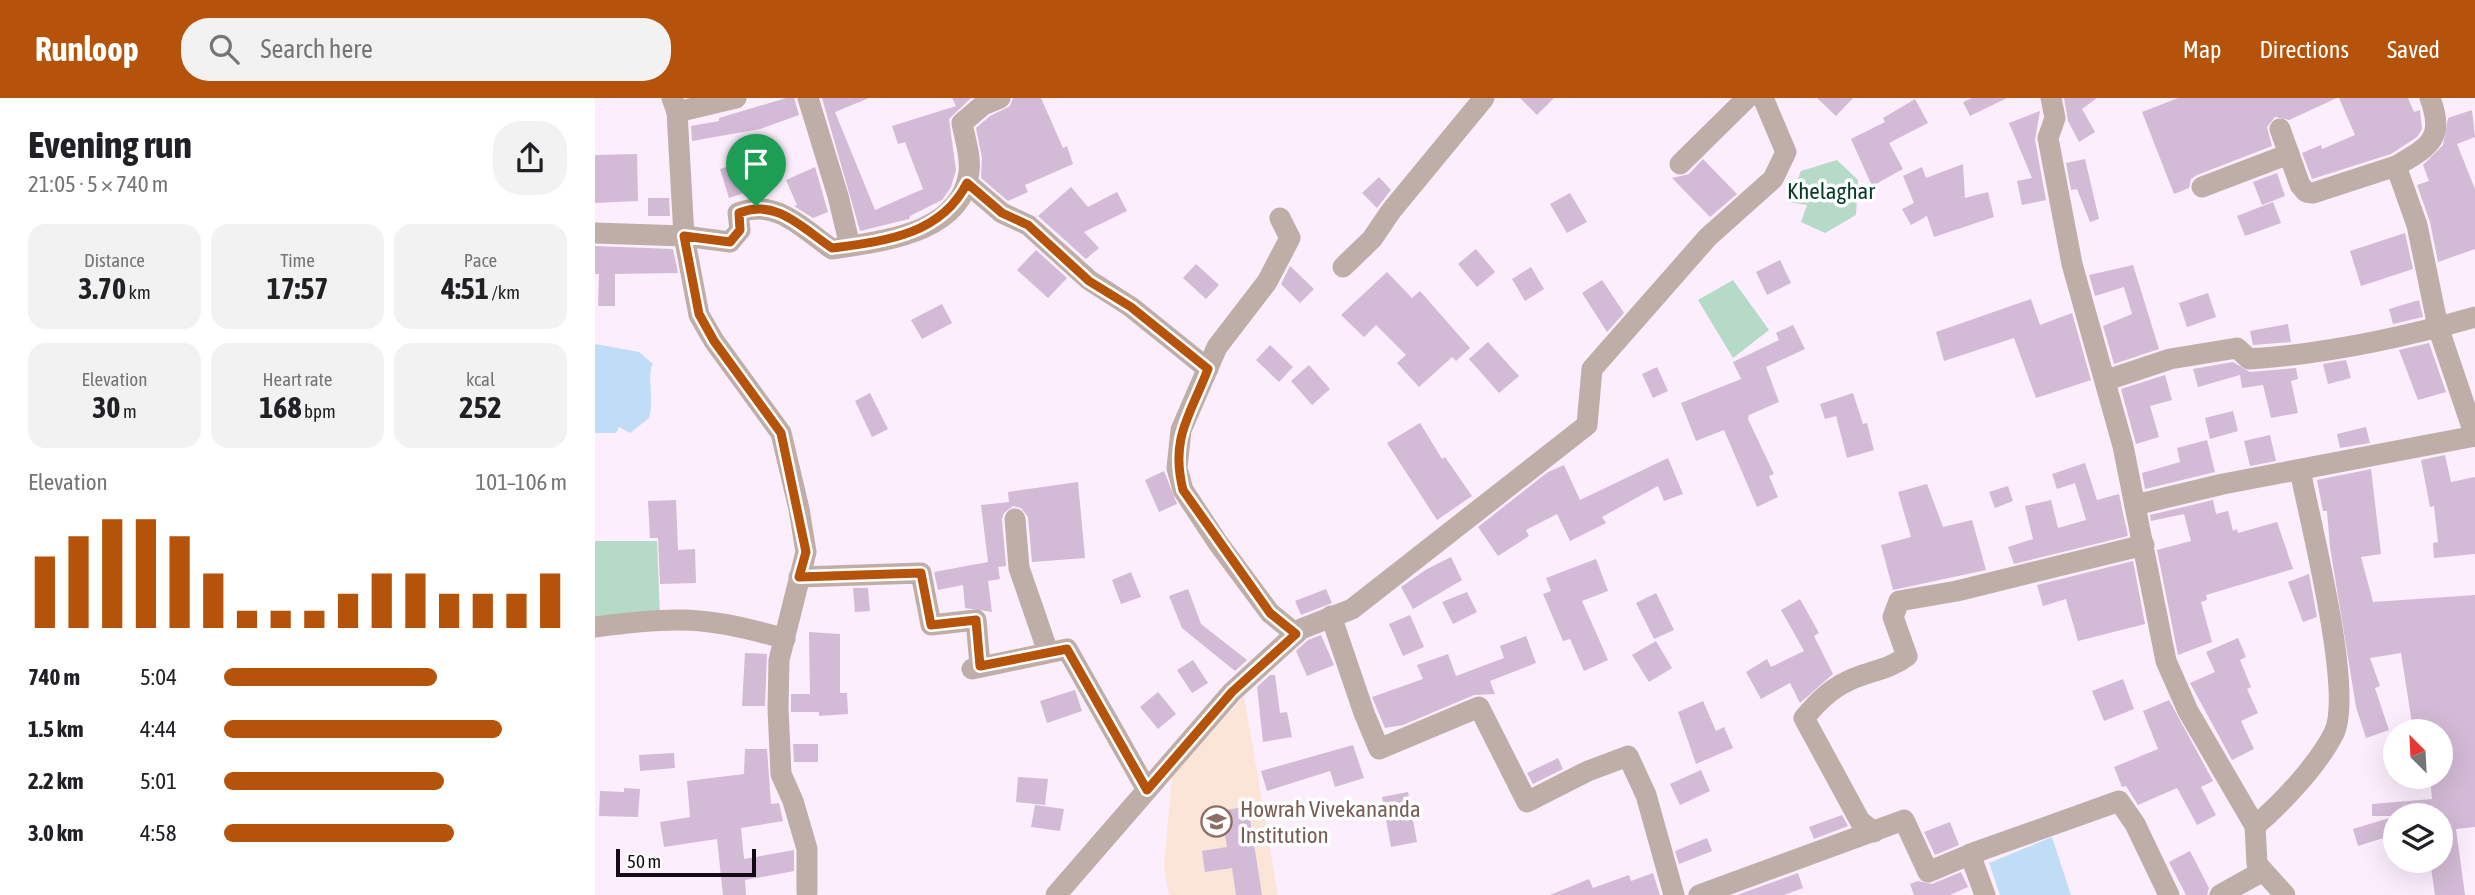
<!DOCTYPE html>
<meta charset="utf-8">
<style>
:root{--surface:#fff;--page:#f2f2f2;--text:#202124;--muted:#757577;--accent:#b45309}
body{margin:0;font-family:"Asap Condensed",sans-serif;background:var(--page);color:var(--text);height:100vh;display:flex;flex-direction:column;font-size:26px;white-space:nowrap}
*{box-sizing:border-box;margin:0}
p{font-size:23px;color:var(--muted)}
.icon{flex:none;width:38px;height:38px;fill:none;stroke:currentColor;stroke-width:2;stroke-linecap:round;stroke-linejoin:round}
.map{position:relative;flex:1;overflow:hidden}
.drawer{display:flex;flex-direction:column;background:var(--surface);width:595px}
.drawer>*{flex:none}
.needle{width:46px;rotate:336deg}
.tools{position:absolute;left:1788px;top:621px;display:grid;gap:14px}
.tools a{display:grid;place-items:center;width:70px;height:70px;border-radius:50%;background:var(--surface);box-shadow:0 7px 28px #0002;font-size:35px}
.scale{position:absolute;left:21px;bottom:18px;width:140px;box-sizing:border-box;padding-left:7px;border:4px solid #120b13;border-top:0;font-size:19px;line-height:24px;white-space:nowrap;color:#120b13;-webkit-text-stroke:5px #fff;paint-order:stroke}
.pin{position:absolute;display:grid;place-items:center;width:60px;height:60px;color:#fff;margin:-72px -30px;border-radius:50% 50% 50% 0;rotate:-45deg;box-shadow:0 0 7px #0007}
.pin .icon{rotate:45deg}
.round{display:grid;place-items:center;flex:none;width:74px;height:74px;border-radius:28px;background:var(--page)}
.summary{display:flex;align-items:center;justify-content:space-between;height:119px;padding:0 28px}
h1{font-size:38px;font-weight:700;line-height:52px}
.stats{display:grid;grid-template-columns:repeat(3,1fr);gap:10px;height:119px;padding:7px 28px}
.stats div{display:grid;align-content:center;border-radius:18px;background:var(--page);text-align:center}
.stats b{font-size:30px;font-weight:700}
.stats small{font-size:19px;font-weight:400}
.stats p{font-size:19px}
.chart{height:196px;padding:14px 28px}
.chart p{display:flex;justify-content:space-between}
.chart svg{width:100%;height:126px;margin-top:7px;stroke:var(--accent);stroke-width:6}
ul{padding:0 28px;list-style:none;font-size:23px}
li{display:grid;grid-template-columns:112px 84px 1fr;align-items:center;height:52px}
li i{height:18px;border-radius:9px;background:var(--accent)}
header{display:flex;align-items:center;gap:42px;box-sizing:border-box;height:98px;padding:0 35px;background:var(--accent);color:#fff}
header strong{font-size:33px}
nav{display:flex;gap:38px;margin-inline-start:auto;font-size:24px}
.search{width:490px;height:63px;background:var(--page);display:flex;align-items:center;gap:18px;box-sizing:border-box;padding:0 24px;border-radius:28px;color:var(--muted);font-size:26px}
main{display:flex;flex:1;min-height:0}
.map>svg:first-child{display:block}
.education{fill:#fae5d7}
.green{fill:#b5dac8}
.water{fill:#c0ddf7}
.building{fill:#d3bad6}
.lines{fill:none;stroke-linecap:round;stroke-linejoin:round}
.minor{stroke:#bfada8;stroke-width:21}
.route-casing{stroke:#fff;stroke-width:14}
.route{stroke:#b45309;stroke-width:9}
.labels{text-anchor:middle;dominant-baseline:central;stroke-width:7;stroke-linejoin:round;paint-order:stroke}
.park-label{font-size:23px;fill:#063b29;stroke:#fff}
.education-label{font-size:23px;fill:#785e54;stroke:#fff;text-anchor:start}
</style>
<header>
<strong>Runloop</strong>
<div class="search"><svg class="icon" aria-label="search" viewBox="0 0 24 24"><circle cx="10" cy="10" r="6"/><path d="M15 15l6 6"/></svg>Search here</div>
<nav><a>Map</a><a>Directions</a><a>Saved</a></nav>
</header>
<main>
<section class="drawer">
<div class="summary"><div><h1>Evening run</h1><p>21:05 · 5 × 740 m</p></div><a class="round"><svg class="icon" aria-label="share" viewBox="0 0 24 24"><path d="M12 15V3M7 8l5-5 5 5M5 13v7h14v-7"/></svg></a></div>
<div class="stats">
<div><p>Distance</p><b>3.70<small> km</small></b></div>
<div><p>Time</p><b>17:57</b></div>
<div><p>Pace</p><b>4:51<small> /km</small></b></div>
</div>
<div class="stats">
<div><p>Elevation</p><b>30<small> m</small></b></div>
<div><p>Heart rate</p><b>168<small> bpm</small></b></div>
<div><p>kcal</p><b>252</b></div>
</div>
<div class="chart"><p><span>Elevation</span>101–106 m</p>
<svg viewBox="0 0 160 44" preserveAspectRatio="none"><path d="M5 44V19M15 44V12M25 44V6M35 44V6M45 44V12M55 44V25M65 44V38M75 44V38M85 44V38M95 44V32M105 44V25M115 44V25M125 44V32M135 44V32M145 44V32M155 44V25"/></svg>
</div>
<ul>
<li><b>740 m</b>5:04<i style="width:62%"></i></li>
<li><b>1.5 km</b>4:44<i style="width:81%"></i></li>
<li><b>2.2 km</b>5:01<i style="width:64%"></i></li>
<li><b>3.0 km</b>4:58<i style="width:67%"></i></li>
</ul>
</section>
<div class="map">
<svg width="1880" height="797" viewBox="0 0 1880 797">
<rect width="100%" height="100%" fill="#fceefd"/>
<polygon class="education" points="649,598 683,797 574,797 569,768 577,679"/>
<g class="green">
<polygon points="1242,62 1263,82 1261,117 1230,135 1206,124 1212,107 1193,104 1206,73"/>
<polygon points="1138,182 1174,232 1138,260 1103,202"/>
<polygon points="0,443 62,443 65,518 0,529"/>
</g>
<g class="water">
<path d="M0,246l44,8 14,12c-7,10 2,36 -4,54l-19,15 -11,-6 -3,6h-21z"/>
<polygon points="1457,739 1476,797 1405,797 1394,765"/>
</g>
<g class="building">
<polygon points="191,0 199,0 204,17 165,31 97,43 96,28 124,23 124,20"/>
<polygon points="227,0 274,0 240,14 280,112 328,91 310,44 303,46 297,28 361,8 357,0 376,0 354,21 361,72 356,89 347,102 315,118 314,121 265,133"/>
<polygon points="418,0 446,0 468,50 472,48 478,66 430,87 433,94 413,103 386,80 387,60 381,30 395,18 415,8"/>
<polygon points="925,0 959,0 942,17"/>
<polygon points="1222,0 1258,0 1241,18"/>
<polygon points="1377,0 1412,0 1375,18 1368,4"/>
<polygon points="1469,0 1502,0 1487,11 1500,34 1484,44 1473,23"/>
<polygon points="1583,0 1742,0 1694,22 1680,19 1672,29 1677,48 1602,77 1596,81 1594,90 1579,96 1547,14"/>
<polygon points="1744,0 1813,0 1819,14 1825,12 1827,31 1822,39 1796,56 1717,81 1707,55 1726,47 1727,51 1760,37"/>
<polygon points="1320,1 1333,25 1294,45 1308,71 1277,88 1256,41 1290,24 1288,20"/>
<polygon points="1877,12 1880,39 1862,46 1880,91 1880,151 1843,164 1835,124 1822,87 1834,83 1828,67 1848,47 1853,20"/>
<polygon points="1445,13 1440,42 1451,102 1427,107 1422,83 1437,80 1414,25"/>
<polygon points="42,56 43,103 0,105 0,57"/>
<polygon points="1108,61 1142,96 1115,119 1077,80 1094,76"/>
<polygon points="1490,61 1504,121 1495,124 1482,91 1476,92 1471,65"/>
<polygon points="152,62 161,91 134,100 125,71"/>
<polygon points="1368,66 1370,100 1393,94 1399,119 1339,139 1332,118 1316,127 1307,111 1319,105 1308,78 1327,69 1331,80"/>
<polygon points="220,69 233,114 218,120 199,108 202,107 191,82"/>
<polygon points="1682,75 1690,98 1667,107 1658,84"/>
<polygon points="784,79 796,92 782,110 767,95"/>
<polygon points="476,89 493,109 522,94 532,113 489,134 504,150 491,161 443,118"/>
<polygon points="975,95 992,124 972,135 955,106"/>
<polygon points="53,100 74,100 75,118 53,118"/>
<polygon points="1678,104 1686,125 1650,138 1642,118"/>
<polygon points="1810,135 1818,171 1766,188 1755,153"/>
<polygon points="0,148 78,151 83,175 20,176 20,208 3,208 4,176 0,176"/>
<polygon points="881,151 900,174 882,189 863,166"/>
<polygon points="441,152 472,180 453,200 422,172"/>
<polygon points="1185,162 1196,185 1172,197 1161,174"/>
<polygon points="601,166 624,187 611,201 588,180"/>
<polygon points="1538,167 1564,251 1519,266 1508,228 1537,216 1529,189 1500,198 1494,177"/>
<polygon points="695,168 719,191 705,205 686,186"/>
<polygon points="936,169 949,191 930,203 917,181"/>
<polygon points="792,174 817,200 825,193 875,250 861,263 857,259 824,289 802,265 811,257 781,227 769,239 746,217"/>
<polygon points="1007,182 1029,215 1012,234 987,195"/>
<polygon points="1613,195 1621,219 1592,229 1584,205"/>
<polygon points="1436,201 1445,227 1477,215 1496,282 1441,300 1419,240 1349,263 1341,234"/>
<polygon points="1824,202 1828,219 1798,226 1794,211"/>
<polygon points="347,206 357,225 327,241 316,222"/>
<polygon points="1693,226 1696,244 1658,247 1655,233"/>
<polygon points="1198,227 1210,251 1171,269 1184,304 1154,317 1153,321 1179,376 1174,378 1183,399 1162,409 1129,332 1101,343 1086,305 1146,281 1138,264 1184,242 1181,235"/>
<polygon points="893,244 924,278 904,295 874,261"/>
<polygon points="1834,245 1851,294 1823,302 1804,252"/>
<polygon points="675,247 698,269 684,284 661,262"/>
<polygon points="1751,262 1756,280 1733,286 1728,266"/>
<polygon points="1638,264 1655,274 1701,270 1703,281 1696,283 1703,315 1676,320 1668,287 1647,290 1645,277 1603,289 1598,271"/>
<polygon points="714,267 735,291 717,307 696,283"/>
<polygon points="1062,269 1073,293 1058,300 1047,276"/>
<polygon points="1570,277 1577,302 1555,308 1564,339 1541,346 1526,291"/>
<polygon points="275,295 293,331 277,339 260,303"/>
<polygon points="1258,295 1268,326 1272,325 1279,352 1252,360 1241,318 1230,321 1225,306"/>
<polygon points="1638,313 1643,333 1615,341 1610,320"/>
<polygon points="825,325 847,361 850,359 877,398 842,422 792,345"/>
<polygon points="1771,329 1775,345 1745,350 1742,336"/>
<polygon points="1675,337 1681,363 1655,368 1649,343"/>
<polygon points="1612,342 1620,374 1550,391 1547,375 1585,364 1582,350"/>
<polygon points="1850,357 1856,384 1880,379 1880,456 1839,460 1838,445 1843,444 1839,408 1835,409 1826,362"/>
<polygon points="1073,360 1088,396 1069,403 1063,388 1007,419 1011,425 975,443 962,416 931,432 934,438 903,458 883,429 953,374 969,367 985,402"/>
<polygon points="1490,365 1502,402 1524,396 1533,438 1419,466 1413,449 1438,441 1430,408 1456,402 1463,430 1491,422 1480,385 1462,391 1457,376"/>
<polygon points="1776,371 1786,456 1766,459 1778,504 1880,497 1880,729 1861,731 1870,797 1840,797 1835,763 1846,763 1846,718 1777,718 1777,706 1837,701 1835,679 1846,679 1846,631 1818,632 1806,555 1775,560 1785,588 1780,590 1794,632 1771,640 1761,609 1735,449 1732,413 1728,413 1722,382"/>
<polygon points="569,373 582,406 564,414 550,382"/>
<polygon points="483,384 490,460 437,464 433,419 426,410 418,408 409,415 407,421 411,468 403,469 405,481 393,483 397,514 370,510 368,487 343,492 339,474 393,464 386,407 414,404 413,394"/>
<polygon points="1332,386 1348,429 1377,422 1391,472 1298,492 1286,447 1316,439 1303,394"/>
<polygon points="1413,388 1418,403 1400,410 1394,394"/>
<polygon points="81,402 83,452 100,451 101,485 65,486 63,440 55,440 53,403"/>
<polygon points="1618,402 1621,416 1633,413 1638,433 1642,431 1643,435 1682,424 1698,471 1611,497 1612,502 1606,504 1617,544 1583,557 1562,452 1596,443 1589,416 1556,423 1555,417"/>
<polygon points="856,459 867,482 818,511 806,489 832,471"/>
<polygon points="1001,461 1013,493 987,503 1013,562 989,573 975,541 968,543 948,496 956,493 951,480"/>
<polygon points="1538,463 1550,526 1483,543 1471,501 1448,508 1442,487"/>
<polygon points="536,474 546,499 526,506 517,482"/>
<polygon points="1714,476 1722,519 1708,524 1693,484"/>
<polygon points="258,490 273,490 275,513 260,514"/>
<polygon points="593,491 606,526 652,562 640,573 587,530 574,498"/>
<polygon points="731,491 737,505 706,517 700,503"/>
<polygon points="872,494 882,514 858,526 847,504"/>
<polygon points="1061,495 1079,532 1059,541 1041,505"/>
<polygon points="1205,501 1224,535 1219,538 1238,576 1205,605 1195,585 1166,601 1151,574 1172,561 1176,569 1209,553 1186,512"/>
<polygon points="815,517 829,549 808,558 794,526"/>
<polygon points="214,534 245,536 245,595 252,595 253,616 224,618 224,614 196,614 196,596 215,596"/>
<polygon points="726,537 739,567 712,578 701,553 713,542"/>
<polygon points="931,538 941,565 895,583 900,596 879,597 808,627 790,630 777,599 828,581 822,567 853,556 861,578 909,560 905,548"/>
<polygon points="1643,540 1651,559 1645,562 1656,589 1652,591 1663,615 1646,623 1659,651 1637,662 1595,585 1620,574 1611,554"/>
<polygon points="1061,543 1077,570 1054,584 1037,557"/>
<polygon points="150,555 172,556 170,608 147,608"/>
<polygon points="598,562 613,585 597,595 582,572"/>
<polygon points="675,577 680,577 685,615 692,614 697,639 668,644 662,589"/>
<polygon points="1528,581 1539,611 1509,623 1497,593"/>
<polygon points="480,592 487,613 452,625 445,603"/>
<polygon points="563,594 581,616 563,631 545,609"/>
<polygon points="1574,602 1618,683 1606,689 1621,717 1602,727 1582,690 1543,707 1531,688 1527,689 1519,669 1563,651 1548,613"/>
<polygon points="1108,603 1121,633 1129,629 1138,650 1101,666 1083,614"/>
<polygon points="198,646 223,646 223,664 199,664"/>
<polygon points="758,647 769,680 740,689 735,673 672,693 666,673"/>
<polygon points="150,651 172,651 176,706 184,705 188,723 146,730 149,761 199,752 199,773 150,782 151,797 128,797 122,741 69,749 65,724 95,719 92,683 149,676"/>
<polygon points="79,655 80,670 45,673 44,657"/>
<polygon points="963,660 968,671 938,686 932,675"/>
<polygon points="1106,672 1115,693 1085,707 1075,686"/>
<polygon points="423,679 453,681 450,707 421,704"/>
<polygon points="29,690 45,691 43,719 4,718 5,693 29,694"/>
<polygon points="813,694 822,744 796,749 787,699"/>
<polygon points="440,707 469,711 465,733 436,729"/>
<polygon points="653,708 667,797 641,797 637,770 610,774 607,753 632,749 626,713"/>
<polygon points="1247,717 1253,728 1219,741 1214,729"/>
<polygon points="1801,718 1801,736 1763,748 1758,731"/>
<polygon points="1355,724 1364,747 1340,757 1329,734"/>
<polygon points="1112,740 1117,753 1084,766 1080,753"/>
<polygon points="1595,753 1614,790 1612,797 1591,797 1574,764"/>
<polygon points="1366,774 1373,789 1355,797 1319,797 1315,786 1323,783 1337,786"/>
<polygon points="1058,775 1065,797 955,797 994,781 998,790 1034,777 1036,783"/>
<polygon points="1203,775 1208,790 1189,797 1142,797"/>
</g>
<g class="lines">
<g class="minor">
<polyline points="77,0 82,14 89,138 104,217 119,243 186,335 204,411 211,454 184,562 183,610 186,676 198,703 212,751 212,794"/>
<polyline points="213,0 243,98 255,148"/>
<polyline points="1456,0 1460,20 1453,40 1477,166 1528,348 1571,563 1593,613 1660,728 1662,766 1690,797"/>
<path d="M1835,0c15,41 0,48 -34,68l21,59 21,102 37,109"/>
<polyline points="82,14 141,0"/>
<polyline points="1685,31 1705,87 1711,94 1718,95 1801,68"/>
<polyline points="1085,66 1152,0"/>
<polyline points="372,85 407,115 433,127 494,182 536,209 613,271"/>
<polyline points="1607,89 1694,56"/>
<polyline points="685,120 695,140 672,184 622,249 586,332 582,370 588,392 623,445 675,515 701,536"/>
<path d="M0,135l89,3 46,6 10,-12 -2,-17c38,-15 64,15 94,36 49,-8 130,-15 137,-77 2,-16 -4,-33 -7,-49l21,-18 17,-7"/>
<polyline points="748,169 777,141 796,113 889,0"/>
<path d="M1512,282l63,-21 67,-11 12,11c76,-5 152,-21 226,-42"/>
<polyline points="1540,407 1628,386 1880,338"/>
<polyline points="420,421 424,470 453,554"/>
<polyline points="204,479 326,475 336,527 381,522 385,567"/>
<polyline points="736,518 769,615 784,651 884,609 932,704 993,673 1033,658 1051,697 1079,797"/>
<path d="M0,529c78,-11 114,-11 190,12"/>
<polyline points="377,571 472,551 552,692"/>
<path d="M1660,728c27,-23 63,-61 79,-93 20,-42 -24,-211 -34,-263"/>
<path d="M1279,734l-14,-11 -56,-103c12,-14 25,-28 42,-36 20,-11 42,-11 61,-26l-14,-39 6,-16 58,-10 187,-46"/>
<polyline points="1375,756 1390,797"/>
<polyline points="461,797 637,594 706,531 757,511 992,327 997,271 1113,139 1178,81 1191,54 1168,0"/>
<polyline points="1104,797 1309,722 1333,774 1381,754 1524,703 1540,726 1574,797"/>
<polyline points="1625,797 1668,773"/>
</g>
</g>
<g class="lines">
<defs>
<path id="route" d="M372,85l35,30 26,12 61,56 42,26 77,62c-18,47 -38,69 -25,121l87,123 26,21 -64,58 -85,98 -80,-141 -87,17 -4,-46 -45,5 -10,-52 -122,4 7,-25 -25,-119 -67,-92 -15,-27 -15,-78 46,6 10,-12 -1,-17c37,-15 63,15 93,35 53,-7 109,-13 135,-65z"/>
</defs>
<use href="#route" class="route-casing"/>
<use href="#route" class="route"/>
</g>
<defs>
<symbol id="school-ring" viewBox="-11 -11 22 22"><circle r="9.5" fill="#fff" stroke="#8d6e63" stroke-width="1.5"/><path d="M0-5L7-2L0 1L-7-2ZM-4 1L0 2.5L4 1V4Q0 6-4 4Z" fill="#8d6e63"/></symbol>
</defs>
<g fill-rule="evenodd">
<use href="#school-ring" x="604" y="706" width="35" height="35"/>
</g>
<g class="labels">
<g class="park-label">
<text x="1236" y="93">Khelaghar</text>
</g>
<g class="education-label">
<text x="645" y="711">Howrah Vivekananda<tspan x="645" dy="26">Institution</tspan></text>
</g>
</g>
</svg>
<div class="tools">
<a><svg class="needle" viewBox="-14 -14 28 28"><path d="M0-13l5 13h-10z" fill="#e53935"/><path d="M0 13l5-13h-10z" fill="#757577"/></svg></a>
<a><svg class="icon" aria-label="layers" viewBox="0 0 24 24"><path d="M12 4l9 5-9 5-9-5zM3 14l9 5 9-5"/></svg></a>
</div>
<div class="scale">50 m</div>
<div class="pin" style="left:161px;top:108px;background:#1e9e55"><svg class="icon" aria-label="arrive" viewBox="0 0 24 24"><path d="M6 21V4h12l-3 4 3 4H6"/></svg></div>
</div>
</main>
